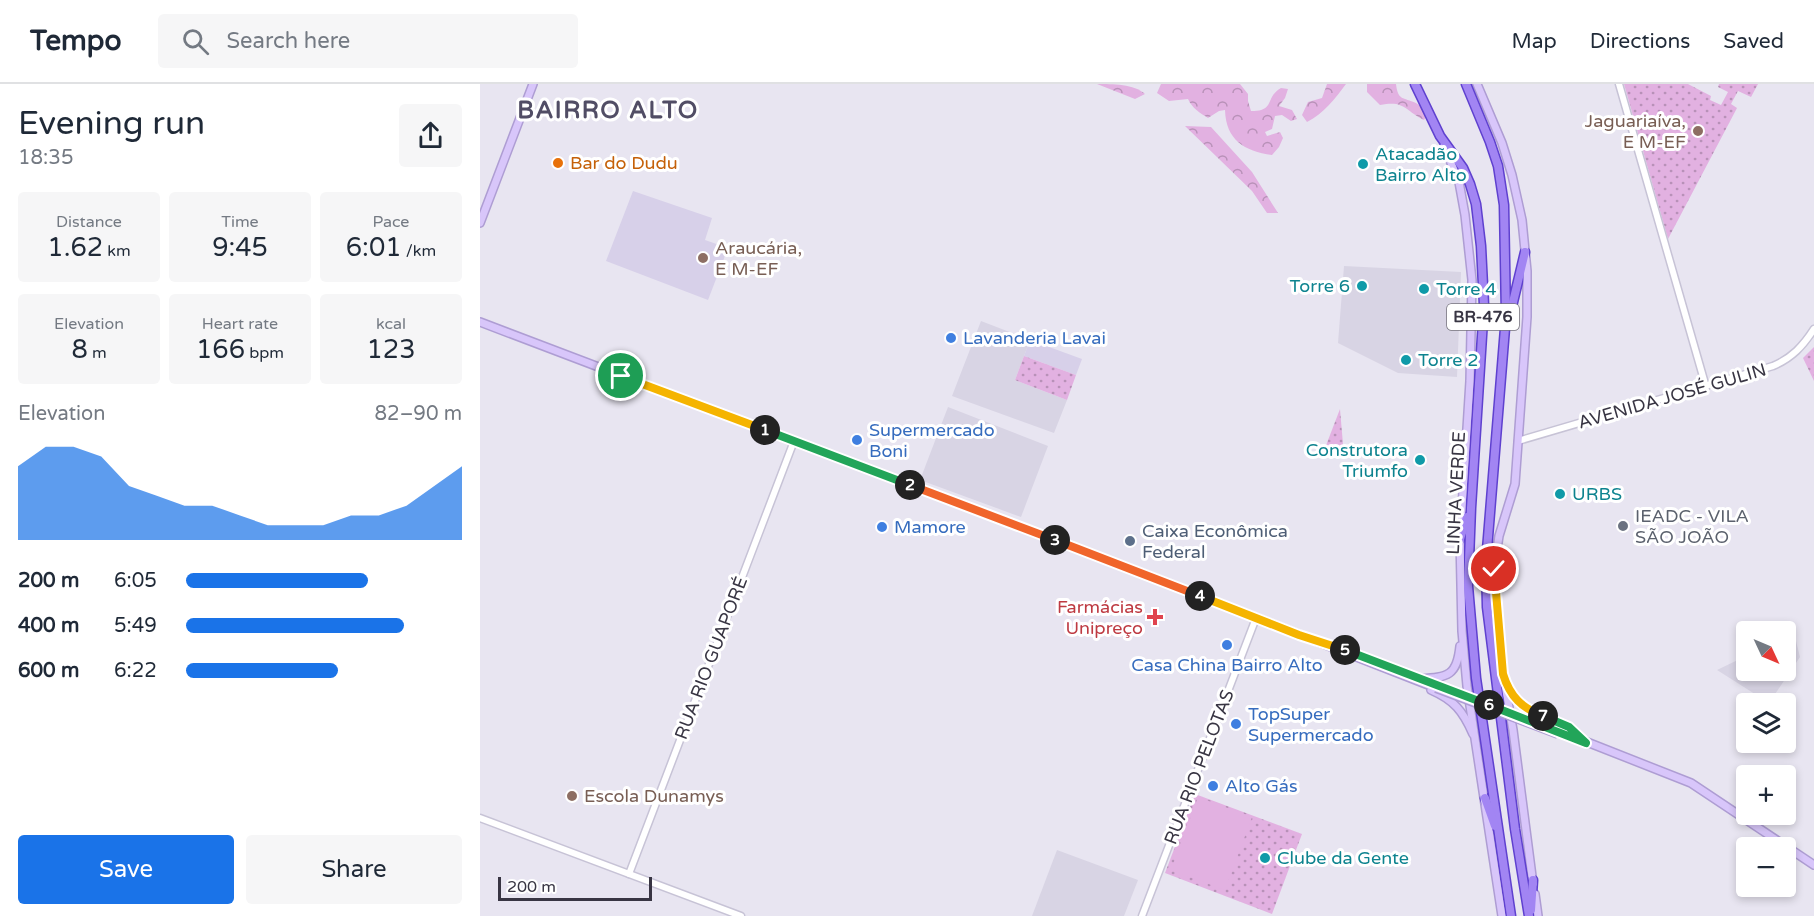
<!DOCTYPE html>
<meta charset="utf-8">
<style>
:root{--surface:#fff;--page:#f6f6f7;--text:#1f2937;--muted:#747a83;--line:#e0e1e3;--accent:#1a73e8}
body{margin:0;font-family:"Varela Round",sans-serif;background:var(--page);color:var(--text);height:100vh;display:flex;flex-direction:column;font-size:22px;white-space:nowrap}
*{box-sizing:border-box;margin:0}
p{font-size:20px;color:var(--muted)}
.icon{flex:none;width:33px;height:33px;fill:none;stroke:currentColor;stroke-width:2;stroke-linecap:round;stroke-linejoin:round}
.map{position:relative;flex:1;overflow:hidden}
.panel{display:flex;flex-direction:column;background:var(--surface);width:480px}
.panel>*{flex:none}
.needle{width:39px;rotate:134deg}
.buttons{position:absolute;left:1256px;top:537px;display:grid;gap:12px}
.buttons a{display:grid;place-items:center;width:60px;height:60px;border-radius:6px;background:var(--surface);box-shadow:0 3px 9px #0003;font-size:30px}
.scale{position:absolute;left:18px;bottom:15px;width:154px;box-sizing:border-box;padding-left:6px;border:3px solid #383543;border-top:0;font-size:16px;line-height:21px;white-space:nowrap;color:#383543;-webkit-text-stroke:4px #fff;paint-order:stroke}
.pin{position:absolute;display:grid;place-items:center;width:51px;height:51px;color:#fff;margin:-26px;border:3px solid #fff;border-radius:50%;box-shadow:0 2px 6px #0007}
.km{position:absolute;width:30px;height:30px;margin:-15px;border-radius:50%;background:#222;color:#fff;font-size:16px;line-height:30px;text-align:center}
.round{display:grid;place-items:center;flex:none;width:63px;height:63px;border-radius:6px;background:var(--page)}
.overview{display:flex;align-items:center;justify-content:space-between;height:102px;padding:0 18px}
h1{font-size:33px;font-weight:600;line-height:45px}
.stats{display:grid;grid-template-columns:repeat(3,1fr);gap:9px;height:102px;padding:6px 18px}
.stats div{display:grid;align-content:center;border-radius:6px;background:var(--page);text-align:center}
.stats b{font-size:26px;font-weight:600}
.stats small{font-size:16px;font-weight:400}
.stats p{font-size:16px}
.chart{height:168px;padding:12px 18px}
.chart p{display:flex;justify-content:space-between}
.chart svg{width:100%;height:108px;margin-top:6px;fill:var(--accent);opacity:.7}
.button{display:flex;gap:12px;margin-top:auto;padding:12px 18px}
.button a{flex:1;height:69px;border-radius:6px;background:var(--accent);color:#fff;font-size:24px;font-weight:600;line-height:69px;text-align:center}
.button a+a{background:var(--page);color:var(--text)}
ul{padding:0 18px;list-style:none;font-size:20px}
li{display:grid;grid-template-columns:96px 72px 1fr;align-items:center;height:45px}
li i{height:15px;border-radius:8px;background:var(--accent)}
header{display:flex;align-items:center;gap:36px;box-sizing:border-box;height:84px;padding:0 30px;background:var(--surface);border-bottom:2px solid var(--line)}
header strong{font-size:28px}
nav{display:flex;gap:33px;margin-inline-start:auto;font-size:21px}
.search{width:420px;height:54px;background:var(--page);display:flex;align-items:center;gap:15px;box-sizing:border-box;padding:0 21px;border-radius:6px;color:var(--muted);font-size:22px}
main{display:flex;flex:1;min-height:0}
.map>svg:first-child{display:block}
.residential{fill:#d8d4e4}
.education{fill:#d7d0e9}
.forest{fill:url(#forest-crowns)}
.park{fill:url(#park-dots)}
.garden{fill:#e2b1e1}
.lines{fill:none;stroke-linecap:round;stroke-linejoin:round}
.tertiary-casing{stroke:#c7c3d6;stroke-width:9}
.secondary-casing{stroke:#ae9dd3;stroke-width:10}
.trunk-casing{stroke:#5f41cf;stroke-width:11}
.tertiary{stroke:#fff;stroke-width:6}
.secondary{stroke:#d8c6fa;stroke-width:7}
.trunk{stroke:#a285f3;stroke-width:8}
.secondary-bridge-casing{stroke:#ae9dd3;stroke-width:10;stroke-linecap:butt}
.secondary-bridge{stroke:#d8c6fa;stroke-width:7}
.split-1-casing{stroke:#fff;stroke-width:12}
.split-2-casing{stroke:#fff;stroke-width:12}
.split-3-casing{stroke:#fff;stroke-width:12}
.split-4-casing{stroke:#fff;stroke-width:12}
.split-5-casing{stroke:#fff;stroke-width:12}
.split-6-casing{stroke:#fff;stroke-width:12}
.split-7-casing{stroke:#fff;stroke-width:12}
.split-8-casing{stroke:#fff;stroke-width:12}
.split-1{stroke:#f5b400;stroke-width:8}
.split-2{stroke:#22a559;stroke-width:8}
.split-3{stroke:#f0652b;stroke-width:8}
.split-4{stroke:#f0652b;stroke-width:8}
.split-5{stroke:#f5b400;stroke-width:8}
.split-6{stroke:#22a559;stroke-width:8}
.split-7{stroke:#22a559;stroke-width:8}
.split-8{stroke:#f5b400;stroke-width:8}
.education-dot{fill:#8d6e63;stroke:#fff;stroke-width:2}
.food-dot{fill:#e8710a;stroke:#fff;stroke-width:2}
.culture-dot{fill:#0f9aa8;stroke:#fff;stroke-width:2}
.shop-dot{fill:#3f7fe0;stroke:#fff;stroke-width:2}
.worship-dot{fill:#6b7280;stroke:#fff;stroke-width:2}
.service-dot{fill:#5c6f8a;stroke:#fff;stroke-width:2}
.health-dot{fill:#e0444e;stroke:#fff;stroke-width:2}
.labels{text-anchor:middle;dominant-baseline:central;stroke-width:6;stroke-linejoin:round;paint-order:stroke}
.shield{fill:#fff;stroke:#74727b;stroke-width:1.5}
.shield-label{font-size:16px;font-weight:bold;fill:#383543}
.education-label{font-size:18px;fill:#785e54;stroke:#fff;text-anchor:start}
.culture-label{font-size:18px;fill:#0d838f;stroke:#fff;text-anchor:start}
.food-label{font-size:18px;fill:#c56008;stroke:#fff;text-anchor:start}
.shop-label{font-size:18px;fill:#366cbe;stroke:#fff;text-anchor:start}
.street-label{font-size:18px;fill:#383543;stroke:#fff}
.worship-label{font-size:18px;fill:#5b616d;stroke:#fff;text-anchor:start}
.service-label{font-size:18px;fill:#4e5e75;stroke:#fff;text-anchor:start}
.health-label{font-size:18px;fill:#be3a42;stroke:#fff;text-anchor:end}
.district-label{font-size:24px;font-weight:bold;letter-spacing:1.5px;fill:#514d65;stroke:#fff}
</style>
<header>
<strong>Tempo</strong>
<div class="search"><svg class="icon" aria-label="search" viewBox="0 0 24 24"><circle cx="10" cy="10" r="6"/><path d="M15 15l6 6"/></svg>Search here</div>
<nav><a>Map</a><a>Directions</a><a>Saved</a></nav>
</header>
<main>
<section class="panel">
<div class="overview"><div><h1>Evening run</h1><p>18:35</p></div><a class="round"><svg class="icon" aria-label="share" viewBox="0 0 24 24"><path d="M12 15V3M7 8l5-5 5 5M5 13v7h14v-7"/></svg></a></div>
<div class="stats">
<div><p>Distance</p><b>1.62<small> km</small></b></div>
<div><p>Time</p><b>9:45</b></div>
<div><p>Pace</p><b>6:01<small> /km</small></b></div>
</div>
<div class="stats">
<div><p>Elevation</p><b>8<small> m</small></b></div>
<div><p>Heart rate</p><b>166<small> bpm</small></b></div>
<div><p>kcal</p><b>123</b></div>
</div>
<div class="chart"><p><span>Elevation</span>82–90 m</p>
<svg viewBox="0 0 160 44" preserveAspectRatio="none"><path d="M0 44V14L10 6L20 6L30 10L40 22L50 26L60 30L70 30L80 34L90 38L100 38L110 38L120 34L130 34L140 30L150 22L160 14V44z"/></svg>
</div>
<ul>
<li><b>200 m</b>6:05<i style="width:66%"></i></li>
<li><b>400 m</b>5:49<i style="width:79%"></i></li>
<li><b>600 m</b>6:22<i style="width:55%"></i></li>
</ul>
<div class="button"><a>Save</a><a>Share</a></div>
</section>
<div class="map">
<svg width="1334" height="832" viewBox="0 0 1334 832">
<defs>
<pattern id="forest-crowns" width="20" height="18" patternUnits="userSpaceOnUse" patternTransform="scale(1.5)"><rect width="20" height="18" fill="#e2b1e1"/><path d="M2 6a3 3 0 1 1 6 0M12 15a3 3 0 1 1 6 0" fill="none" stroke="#b891b8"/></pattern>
<pattern id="park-dots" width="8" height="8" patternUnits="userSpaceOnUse" patternTransform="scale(1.5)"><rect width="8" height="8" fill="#e2b1e1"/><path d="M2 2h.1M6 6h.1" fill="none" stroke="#b891b8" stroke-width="1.8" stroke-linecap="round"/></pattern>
</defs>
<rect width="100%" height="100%" fill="#e8e5f1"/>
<g class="residential">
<polygon points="864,182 981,188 977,293 918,289 858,259"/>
<polygon points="501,237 550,256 535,296 587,316 574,349 472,312"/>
<polygon points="468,323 568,362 541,433 440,396"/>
<polygon points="1314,549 1320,573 1289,619 1237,586 1266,572 1266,586 1305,586 1305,554"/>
<polygon points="577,766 658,796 644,832 552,832"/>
</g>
<g class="education">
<polygon points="153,107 232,134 225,156 248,164 228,216 126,177"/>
<polygon points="550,256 602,275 596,291 544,272"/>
</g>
<g class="forest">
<path d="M617,0c16,0 37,0 48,10l-10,5z"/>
<path d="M681,0h79l8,10v7l3,10c25,0 13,-13 30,-23l7,1 -3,9 -6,8 13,4 5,9 -6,2 -9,-6 -7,1 -3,13 -7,3 2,4 13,-4 3,6 -4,9 -7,8c-28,-4 -46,-15 -47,-45l-6,1 -11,7c-8,-5 -16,-10 -20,-19l-19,2 -12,-8z"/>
<path d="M847,0h19c-11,15 -22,29 -39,38l-5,-7 6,-13 14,-4z"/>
<path d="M887,0h29c2,17 7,13 20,19 4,2 8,7 12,10l-4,7c-20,-10 -19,-20 -44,-15l-13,-13z"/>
<polygon points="705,42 731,43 772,88 798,129 787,129 772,107"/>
</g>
<g class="park">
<polygon points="1144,0 1208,0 1231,12 1230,16 1241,21 1248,8 1238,3 1239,0 1278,0 1271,13 1258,7 1251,20 1257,24 1188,155"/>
<polygon points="1334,263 1334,297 1323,274"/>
<polygon points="544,272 596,291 587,316 535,296"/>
<polygon points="860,325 864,372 845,364"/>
<polygon points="715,710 822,750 792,830 685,789"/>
</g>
<polygon class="garden" points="718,713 772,733 745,806 691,786"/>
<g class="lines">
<defs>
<g id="tertiary">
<polyline points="1139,0 1226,303"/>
<path d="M1038,357l255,-75c19,-8 30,-20 41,-37"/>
<polyline points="0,734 261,832"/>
<polyline points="149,790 314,357"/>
<polyline points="662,832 776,534"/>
</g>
<g id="secondary">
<polyline points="997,0 1022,59 1032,91 1042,136 1047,187 1047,233 1035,400 1019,452 1014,485 1023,590 1033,646 1053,800"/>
<polyline points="964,62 979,98 985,131 992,196 990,297 980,455 982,547 987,602 1022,832"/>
<polyline points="0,139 53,0"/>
<polyline points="0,238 664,490 956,604"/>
<path d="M940,595c28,-2 37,-3 40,-33"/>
<path d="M1027,602c18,34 48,27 73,51"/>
<path d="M951,606c23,10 32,21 42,44"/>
<polyline points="1079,647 1211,699 1334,781"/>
<polyline points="1055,810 1058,832"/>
</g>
<g id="trunk">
<polyline points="935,0 960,52 983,84 990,100 996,120 1001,162 1004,221 991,424 988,502 996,594 1031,832"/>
<polyline points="986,0 1010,58 1018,82 1024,121 1026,232 1006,478 1007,523 1035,745 1049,832"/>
<polyline points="1029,235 1045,168"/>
<polyline points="980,455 987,433"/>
<polyline points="1009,505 1017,530"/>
<polyline points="1005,714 1015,742"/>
<polyline points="1051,826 1053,796"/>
</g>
</defs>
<use href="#tertiary" class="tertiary-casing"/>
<use href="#secondary" class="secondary-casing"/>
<use href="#trunk" class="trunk-casing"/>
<use href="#tertiary" class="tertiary"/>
<use href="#secondary" class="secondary"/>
<use href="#trunk" class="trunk"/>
<defs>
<polyline id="secondary-bridge" points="956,604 1078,650"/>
</defs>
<use href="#secondary-bridge" class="secondary-bridge-casing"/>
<use href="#secondary-bridge" class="secondary-bridge"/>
</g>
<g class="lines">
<defs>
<polyline id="split-1" points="141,292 285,346"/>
<polyline id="split-2" points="285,346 430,401"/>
<polyline id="split-3" points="430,401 575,456"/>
<polyline id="split-4" points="575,456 720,512"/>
<polyline id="split-5" points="720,512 819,551 865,566"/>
<polyline id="split-6" points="865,566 1009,621"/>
<polyline id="split-7" points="1009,621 1106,659 1089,643 1063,632"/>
<path id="split-8" d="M1014,485l9,105c7,23 19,34 40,42"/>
</defs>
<use href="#split-1" class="split-1-casing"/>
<use href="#split-2" class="split-2-casing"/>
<use href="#split-3" class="split-3-casing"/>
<use href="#split-4" class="split-4-casing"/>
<use href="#split-5" class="split-5-casing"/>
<use href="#split-6" class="split-6-casing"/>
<use href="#split-7" class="split-7-casing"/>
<use href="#split-8" class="split-8-casing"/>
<use href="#split-1" class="split-1"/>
<use href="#split-2" class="split-2"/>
<use href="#split-3" class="split-3"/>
<use href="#split-4" class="split-4"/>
<use href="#split-5" class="split-5"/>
<use href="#split-6" class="split-6"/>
<use href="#split-7" class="split-7"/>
<use href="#split-8" class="split-8"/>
</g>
<g class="education-dot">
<circle cx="1218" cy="47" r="6"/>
<circle cx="223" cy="174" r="6"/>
<circle cx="92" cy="712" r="6"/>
</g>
<circle class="food-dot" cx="78" cy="79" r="6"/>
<g class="culture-dot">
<circle cx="883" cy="80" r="6"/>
<circle cx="882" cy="202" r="6"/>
<circle cx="944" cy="205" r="6"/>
<circle cx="926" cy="276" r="6"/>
<circle cx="940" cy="376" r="6"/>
<circle cx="1080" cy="410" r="6"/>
<circle cx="785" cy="774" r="6"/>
</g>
<g class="shop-dot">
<circle cx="471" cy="254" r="6"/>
<circle cx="377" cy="356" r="6"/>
<circle cx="402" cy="443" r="6"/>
<circle cx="747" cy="561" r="6"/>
<circle cx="756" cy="640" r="6"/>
<circle cx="733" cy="702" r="6"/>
</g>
<circle class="worship-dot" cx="1143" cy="442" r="6"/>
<circle class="service-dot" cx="650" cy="457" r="6"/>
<path class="health-dot" d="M672 524h6v6h6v6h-6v6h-6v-6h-6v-6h6z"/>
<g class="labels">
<rect class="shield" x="967" y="220" width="72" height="26" rx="4.5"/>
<g class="shield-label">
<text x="1003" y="233">BR-476</text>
</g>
<g class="education-label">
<text x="1206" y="37" text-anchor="end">Jaguariaíva,<tspan x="1206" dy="21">E M-EF</tspan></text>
<text x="235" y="164">Araucária,<tspan x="235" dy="21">E M-EF</tspan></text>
<text x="104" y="712">Escola Dunamys</text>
</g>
<g class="culture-label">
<text x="895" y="70">Atacadão<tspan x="895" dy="21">Bairro Alto</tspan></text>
<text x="870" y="202" text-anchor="end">Torre 6</text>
<text x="956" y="205">Torre 4</text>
<text x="938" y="276">Torre 2</text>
<text x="928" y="366" text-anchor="end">Construtora<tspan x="928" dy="21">Triumfo</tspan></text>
<text x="1092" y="410">URBS</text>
<text x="797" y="774">Clube da Gente</text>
</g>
<g class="food-label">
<text x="90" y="79">Bar do Dudu</text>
</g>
<g class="shop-label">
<text x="483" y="254">Lavanderia Lavai</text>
<text x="389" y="346">Supermercado<tspan x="389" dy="21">Boni</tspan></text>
<text x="414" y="443">Mamore</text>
<text x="747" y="581" text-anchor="middle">Casa China Bairro Alto</text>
<text x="768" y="630">TopSuper<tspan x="768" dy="21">Supermercado</tspan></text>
<text x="745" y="702">Alto Gás</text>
</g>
<g class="street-label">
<text transform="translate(1192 312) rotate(-16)">AVENIDA JOSÉ GULIN</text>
<text transform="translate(976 409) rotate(-87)">LINHA VERDE</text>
<text transform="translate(231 574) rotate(-69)">RUA RIO GUAPORÉ</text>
<text transform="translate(719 683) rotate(-69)">RUA RIO PELOTAS</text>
</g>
<g class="worship-label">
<text x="1155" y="432">IEADC - VILA<tspan x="1155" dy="21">SÃO JOÃO</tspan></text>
</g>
<g class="service-label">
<text x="662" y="447">Caixa Econômica<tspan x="662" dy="21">Federal</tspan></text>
</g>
<g class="health-label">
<text x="663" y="523">Farmácias<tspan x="663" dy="21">Unipreço</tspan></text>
</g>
<g class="district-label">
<text x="128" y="26">BAIRRO ALTO</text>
</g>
</g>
</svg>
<div class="buttons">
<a><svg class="needle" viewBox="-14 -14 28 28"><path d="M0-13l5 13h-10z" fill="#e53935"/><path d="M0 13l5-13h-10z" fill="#747a83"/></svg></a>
<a><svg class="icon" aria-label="layers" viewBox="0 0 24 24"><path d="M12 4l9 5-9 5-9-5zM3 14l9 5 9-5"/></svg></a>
<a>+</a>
<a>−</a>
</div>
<div class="scale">200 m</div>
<div class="pin" style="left:141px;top:292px;background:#1e9e55"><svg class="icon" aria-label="arrive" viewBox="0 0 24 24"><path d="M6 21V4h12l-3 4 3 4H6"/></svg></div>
<div class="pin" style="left:1014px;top:485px;background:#d93025"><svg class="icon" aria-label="check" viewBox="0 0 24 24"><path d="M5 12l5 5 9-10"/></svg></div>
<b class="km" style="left:285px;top:346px">1</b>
<b class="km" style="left:430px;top:401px">2</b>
<b class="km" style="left:575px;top:456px">3</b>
<b class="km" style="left:720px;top:512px">4</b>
<b class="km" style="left:865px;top:566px">5</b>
<b class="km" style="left:1009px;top:621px">6</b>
<b class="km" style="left:1063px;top:632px">7</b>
</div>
</main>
